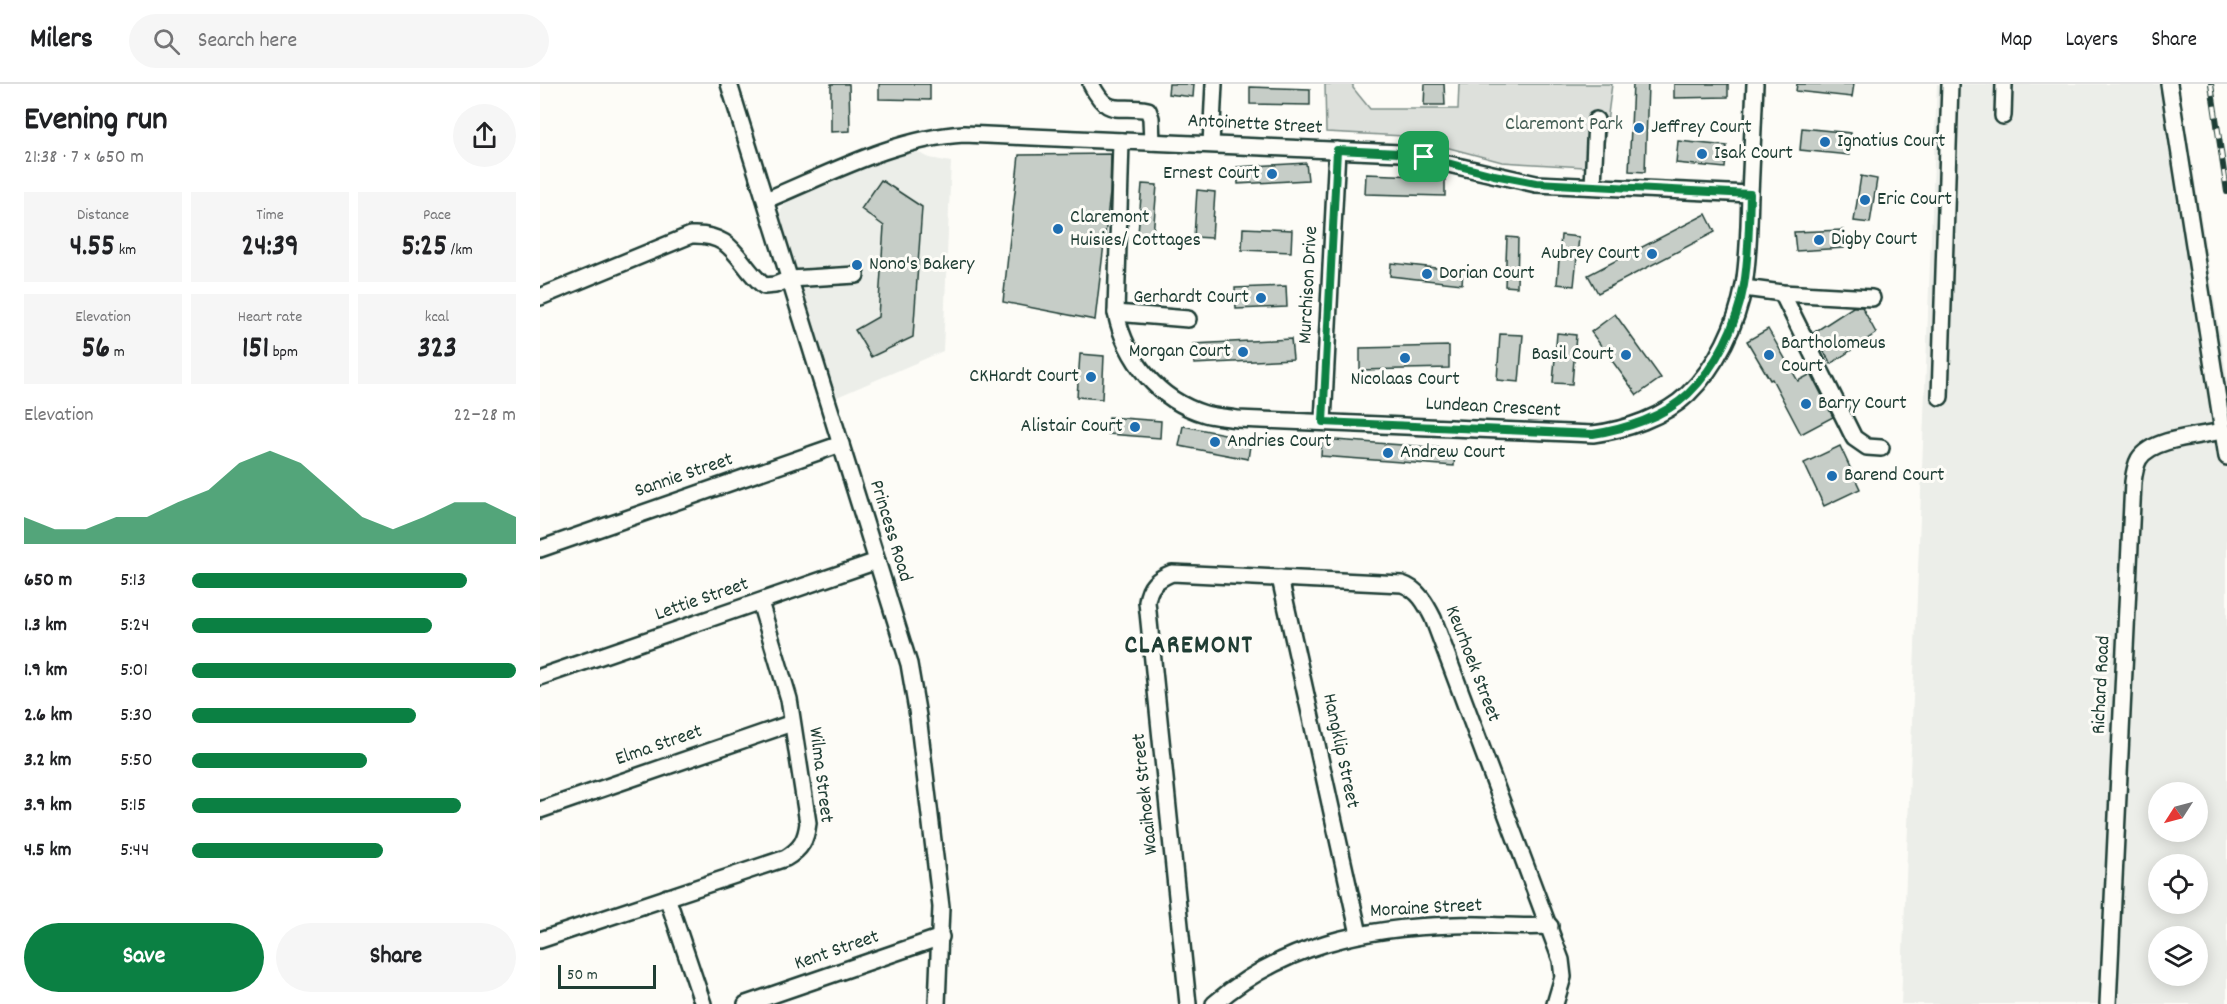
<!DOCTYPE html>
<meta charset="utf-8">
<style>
:root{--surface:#fff;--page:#f6f6f6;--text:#202124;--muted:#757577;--line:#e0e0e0;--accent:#0b8043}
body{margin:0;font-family:Dekko,sans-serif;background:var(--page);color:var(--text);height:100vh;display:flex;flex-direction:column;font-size:22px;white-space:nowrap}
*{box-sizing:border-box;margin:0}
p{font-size:20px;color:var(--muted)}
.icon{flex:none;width:33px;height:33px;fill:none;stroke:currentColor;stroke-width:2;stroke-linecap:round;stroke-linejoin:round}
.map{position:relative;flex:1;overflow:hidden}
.sheet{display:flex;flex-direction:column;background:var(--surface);width:540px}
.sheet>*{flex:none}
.needle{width:39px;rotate:234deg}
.fabs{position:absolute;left:1608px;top:698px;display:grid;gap:12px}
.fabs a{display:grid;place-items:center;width:60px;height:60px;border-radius:50%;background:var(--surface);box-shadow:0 3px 15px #0003;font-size:30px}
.scale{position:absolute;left:18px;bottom:15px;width:98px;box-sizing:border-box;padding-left:6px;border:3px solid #1f3d34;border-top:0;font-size:16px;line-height:21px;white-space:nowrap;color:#1f3d34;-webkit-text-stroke:4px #fdfcf7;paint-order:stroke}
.pin{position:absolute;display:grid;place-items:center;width:51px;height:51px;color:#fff;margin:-26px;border-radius:12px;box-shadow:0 3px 9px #0006}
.round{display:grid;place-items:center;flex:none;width:63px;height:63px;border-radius:32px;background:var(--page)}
.overview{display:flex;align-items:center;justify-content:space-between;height:102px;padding:0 24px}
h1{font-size:33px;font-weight:700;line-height:45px}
.metrics{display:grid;grid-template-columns:repeat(3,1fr);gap:9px;height:102px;padding:6px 24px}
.metrics div{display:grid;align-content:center;border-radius:0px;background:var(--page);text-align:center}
.metrics b{font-size:30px;font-weight:700}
.metrics small{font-size:16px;font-weight:400}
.metrics p{font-size:16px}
.chart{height:168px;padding:12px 24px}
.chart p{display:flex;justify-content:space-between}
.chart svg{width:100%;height:108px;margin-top:6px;fill:var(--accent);opacity:.7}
.button{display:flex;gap:12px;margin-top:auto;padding:12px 24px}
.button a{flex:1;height:69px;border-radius:36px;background:var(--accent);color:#fff;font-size:24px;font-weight:700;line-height:69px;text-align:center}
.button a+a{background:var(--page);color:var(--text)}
ul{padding:0 24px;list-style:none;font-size:20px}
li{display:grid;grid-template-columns:96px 72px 1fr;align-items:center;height:45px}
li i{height:15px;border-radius:8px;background:var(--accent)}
header{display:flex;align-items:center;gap:36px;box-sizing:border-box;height:84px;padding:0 30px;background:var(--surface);border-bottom:2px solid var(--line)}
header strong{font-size:28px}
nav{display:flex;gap:33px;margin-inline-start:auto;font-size:21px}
.search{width:420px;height:54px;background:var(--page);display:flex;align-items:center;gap:15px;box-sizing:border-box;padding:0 21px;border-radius:33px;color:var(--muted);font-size:22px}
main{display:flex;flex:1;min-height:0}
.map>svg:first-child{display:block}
.built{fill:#eceee9;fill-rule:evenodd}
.green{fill:#dde0db;stroke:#7e8e88;stroke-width:1.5}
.building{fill:#c6cdc7;stroke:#1f3d34;stroke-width:1.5}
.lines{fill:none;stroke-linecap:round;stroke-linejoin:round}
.minor-casing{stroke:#1f3d34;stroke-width:20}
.minor{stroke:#fdfcf7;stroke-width:15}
.rail-casing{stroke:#1f3d34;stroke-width:6}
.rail{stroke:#fdfcf7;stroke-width:4;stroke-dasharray:11;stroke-linecap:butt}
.route-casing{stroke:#fff;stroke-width:12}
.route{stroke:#0b8043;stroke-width:8}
.poi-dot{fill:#1f6fb2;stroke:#fdfcf7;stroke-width:2}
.labels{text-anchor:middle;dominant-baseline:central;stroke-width:6;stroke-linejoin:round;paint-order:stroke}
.street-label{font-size:20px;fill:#1f3d34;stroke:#fdfcf7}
.park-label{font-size:20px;fill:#455e55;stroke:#fdfcf7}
.poi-label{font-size:20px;fill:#1f3d34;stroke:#fdfcf7;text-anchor:start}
.district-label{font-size:26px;font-weight:bold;letter-spacing:1.5px;fill:#1f3d34;stroke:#fdfcf7}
</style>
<header>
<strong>Milers</strong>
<div class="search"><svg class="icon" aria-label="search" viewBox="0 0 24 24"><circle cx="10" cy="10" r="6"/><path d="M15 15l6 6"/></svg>Search here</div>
<nav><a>Map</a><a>Layers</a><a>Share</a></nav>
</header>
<main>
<section class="sheet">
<div class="overview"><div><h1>Evening run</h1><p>21:38 · 7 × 650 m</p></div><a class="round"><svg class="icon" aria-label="share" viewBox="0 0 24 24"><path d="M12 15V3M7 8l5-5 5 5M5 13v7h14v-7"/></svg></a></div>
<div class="metrics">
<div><p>Distance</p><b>4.55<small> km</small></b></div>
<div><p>Time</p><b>24:39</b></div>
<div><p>Pace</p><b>5:25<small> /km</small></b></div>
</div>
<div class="metrics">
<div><p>Elevation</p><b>56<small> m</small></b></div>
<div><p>Heart rate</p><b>151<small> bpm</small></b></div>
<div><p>kcal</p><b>323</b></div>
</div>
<div class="chart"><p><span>Elevation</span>22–28 m</p>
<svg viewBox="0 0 160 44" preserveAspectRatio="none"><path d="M0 44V33L10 38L20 38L30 33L40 33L50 27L60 22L70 11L80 6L90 11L100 22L110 33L120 38L130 33L140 27L150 27L160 33V44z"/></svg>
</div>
<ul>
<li><b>650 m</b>5:13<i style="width:85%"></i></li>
<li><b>1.3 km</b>5:24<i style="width:74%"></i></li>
<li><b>1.9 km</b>5:01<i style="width:100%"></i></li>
<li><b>2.6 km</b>5:30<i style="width:69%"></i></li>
<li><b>3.2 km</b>5:50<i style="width:54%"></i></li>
<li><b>3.9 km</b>5:15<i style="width:83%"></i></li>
<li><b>4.5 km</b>5:44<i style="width:59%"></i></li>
</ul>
<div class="button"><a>Save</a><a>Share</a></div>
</section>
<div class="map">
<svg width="1687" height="920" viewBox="0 0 1687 920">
<rect width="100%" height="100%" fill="#fdfcf7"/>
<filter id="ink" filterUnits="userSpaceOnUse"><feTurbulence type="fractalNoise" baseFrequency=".0167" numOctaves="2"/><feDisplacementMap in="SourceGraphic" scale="12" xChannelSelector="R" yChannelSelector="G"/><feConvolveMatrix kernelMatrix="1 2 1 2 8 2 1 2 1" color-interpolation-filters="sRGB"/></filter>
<g filter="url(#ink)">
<g class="built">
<path d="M1397,0h242l48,293v627h-326zM1618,708h40v39h-40zM1618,780h40v39h-40zM1618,852h40v39h-40z"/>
<polygon points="370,65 390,74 411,78 403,267 297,313 238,132 248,114"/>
</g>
<polygon class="green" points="785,0 813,0 813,4 830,25 918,25 919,0 1072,0 1061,84 962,78 864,52 786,48"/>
<g class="building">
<polygon points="291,0 309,0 310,47 291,48"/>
<polygon points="339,0 390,0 390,16 339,15"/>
<polygon points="629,0 654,0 653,13 628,10"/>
<polygon points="885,0 904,0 905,21 884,21"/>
<polygon points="1093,0 1108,0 1105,88 1089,87"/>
<polygon points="1134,0 1188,0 1188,13 1134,14"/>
<polygon points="1257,0 1314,0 1312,13 1256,7"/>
<polygon points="710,3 770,5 770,21 710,20"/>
<polygon points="1262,44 1311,49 1309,71 1260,66"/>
<polygon points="1138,57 1187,62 1185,84 1136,79"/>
<polygon points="571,70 570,109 555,236 463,218 479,71"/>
<polygon points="766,79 768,96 698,100 697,83"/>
<polygon points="826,90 905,93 905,112 825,110"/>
<polygon points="1321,92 1337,95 1330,139 1314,137"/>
<polygon points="341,96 382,123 373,253 331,273 315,246 338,233 344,142 321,125"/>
<polygon points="602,100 617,101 613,151 598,150"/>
<polygon points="657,106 675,108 672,154 654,153"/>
<polygon points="1166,130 1175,148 1058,209 1048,191"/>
<polygon points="703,144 752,146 751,168 702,166"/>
<polygon points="1303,146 1304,164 1256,167 1254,148"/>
<polygon points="1021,151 1039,153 1034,202 1017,200"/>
<polygon points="967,153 978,154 977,203 965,202"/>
<polygon points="851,179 923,187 922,200 850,192"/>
<polygon points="746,202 747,223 696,225 695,204"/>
<polygon points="1313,223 1322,223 1336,249 1291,280 1273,249"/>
<polygon points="1075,230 1121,294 1097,311 1051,248"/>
<polygon points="1228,245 1258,297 1271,290 1293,333 1261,350 1232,295 1230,296 1207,257"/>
<polygon points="1017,249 1036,251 1032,300 1013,299"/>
<polygon points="960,250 983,251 979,298 957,296"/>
<polygon points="751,255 753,275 654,280 653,260"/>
<polygon points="909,262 909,284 820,286 820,264"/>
<polygon points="540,270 564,272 562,315 537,313"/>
<polygon points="569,333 621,337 620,354 568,350"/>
<polygon points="643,342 711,355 708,375 639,362"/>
<polygon points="782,355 915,365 914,382 781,372"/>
<polygon points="1300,362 1320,405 1284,422 1264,379"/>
</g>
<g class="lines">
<defs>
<g id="minor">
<polyline points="189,0 369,580 378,632 401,823 397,920"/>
<path d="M551,0c18,35 26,20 57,26l3,8 1,24"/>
<polyline points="1629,0 1687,373"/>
<polyline points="1463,32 1464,0"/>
<path d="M581,57l-5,172c10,47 42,87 89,101 10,3 22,3 32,5l356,15c32,-4 71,-17 95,-40 29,-28 49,-70 56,-109 5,-30 5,-61 6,-91 2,-37 3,-73 5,-110"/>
<polyline points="671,60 674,0"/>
<polyline points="1053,102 1056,36"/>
<path d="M226,116c63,-26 129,-62 198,-66l436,19 136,31 214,10"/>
<polyline points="1204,204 1242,209 1332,214"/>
<polyline points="1242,209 1314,354 1327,363 1341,364"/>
<path d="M0,213l151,-62c44,-2 45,27 73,51l11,-1 15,-6 66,-4"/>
<polyline points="576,229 648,235"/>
<polyline points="1400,313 1410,0"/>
<polyline points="783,338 797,66"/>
<polyline points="0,465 301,360"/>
<polyline points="740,494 819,850"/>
<polyline points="0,593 337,477"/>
<polyline points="0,726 252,639"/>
<polyline points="127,813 163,920"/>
<path d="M0,856l246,-82c15,-9 20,-18 22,-35l-19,-124 -29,-97"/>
<polyline points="206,920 401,853"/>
<path d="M648,920l-41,-402c2,-16 10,-23 25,-29l230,11c16,5 24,20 31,34l128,342 2,17 -8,27"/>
<path d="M674,920c68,-59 152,-77 240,-79 32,-1 64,3 96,1"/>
<path d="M1568,920l25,-522c1,-8 2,-16 6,-23 13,-21 61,-23 84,-28"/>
</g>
</defs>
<use href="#minor" class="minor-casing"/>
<use href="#minor" class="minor"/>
<defs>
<polyline id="rail" points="1671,0 1687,108"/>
</defs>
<use href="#rail" class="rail-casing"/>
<use href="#rail" class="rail"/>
</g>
</g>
<g class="lines" filter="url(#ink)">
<defs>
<path id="route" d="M797,66l63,3 24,4 70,18 42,8 214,11c-1,30 -1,61 -6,91 -7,39 -27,81 -56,109 -24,23 -63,35 -95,40l-270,-12z"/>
</defs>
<use href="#route" class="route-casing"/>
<use href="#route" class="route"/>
</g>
<g class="poi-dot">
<circle cx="1099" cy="44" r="6"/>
<circle cx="1285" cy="58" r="6"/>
<circle cx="1162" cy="70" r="6"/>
<circle cx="732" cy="90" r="6"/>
<circle cx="1325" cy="116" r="6"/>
<circle cx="518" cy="145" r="6"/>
<circle cx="1279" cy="156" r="6"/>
<circle cx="1112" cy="170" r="6"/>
<circle cx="317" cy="181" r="6"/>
<circle cx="887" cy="190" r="6"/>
<circle cx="721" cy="214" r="6"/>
<circle cx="703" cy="268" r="6"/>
<circle cx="1086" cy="271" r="6"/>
<circle cx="1229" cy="271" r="6"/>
<circle cx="865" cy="274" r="6"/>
<circle cx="551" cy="293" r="6"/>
<circle cx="1266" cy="320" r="6"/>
<circle cx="595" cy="343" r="6"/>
<circle cx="675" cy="358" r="6"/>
<circle cx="848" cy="369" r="6"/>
<circle cx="1292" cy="392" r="6"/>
</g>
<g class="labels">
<g class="street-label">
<text transform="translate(715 41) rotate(3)">Antoinette Street</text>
<text transform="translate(769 201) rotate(-87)">Murchison Drive</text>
<text transform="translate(953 324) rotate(3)">Lundean Crescent</text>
<text transform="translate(144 392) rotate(-19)">Sannie Street</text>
<text transform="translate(350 447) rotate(73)">Princess Road</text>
<text transform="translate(162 516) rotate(-19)">Lettie Street</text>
<text transform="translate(932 580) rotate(69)">Keurhoek Street</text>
<text transform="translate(1562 601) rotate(-87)">Richard Road</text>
<text transform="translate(119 662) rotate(-19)">Elma Street</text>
<text transform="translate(800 667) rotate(78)">Hangklip Street</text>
<text transform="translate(280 691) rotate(83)">Wilma Street</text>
<text transform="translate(606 710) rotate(-96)">Waaihoek Street</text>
<text transform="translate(886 825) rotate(-3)">Moraine Street</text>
<text transform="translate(297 867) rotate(-19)">Kent Street</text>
</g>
<g class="park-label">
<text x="1024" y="41">Claremont Park</text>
</g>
<g class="poi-label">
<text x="1111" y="44">Jeffrey Court</text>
<text x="1297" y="58">Ignatius Court</text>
<text x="1174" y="70">Isak Court</text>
<text x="720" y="90" text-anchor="end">Ernest Court</text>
<text x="1337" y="116">Eric Court</text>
<text x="530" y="134">Claremont<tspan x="530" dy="23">Huisies/ Cottages</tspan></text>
<text x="1291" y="156">Digby Court</text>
<text x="1100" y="170" text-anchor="end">Aubrey Court</text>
<text x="329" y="181">Nono's Bakery</text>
<text x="899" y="190">Dorian Court</text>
<text x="709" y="214" text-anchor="end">Gerhardt Court</text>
<text x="1241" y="260">Bartholomeus<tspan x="1241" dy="23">Court</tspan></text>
<text x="691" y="268" text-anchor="end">Morgan Court</text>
<text x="1074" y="271" text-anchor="end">Basil Court</text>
<text x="539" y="293" text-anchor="end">CKHardt Court</text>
<text x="865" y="296" text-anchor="middle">Nicolaas Court</text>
<text x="1278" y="320">Barry Court</text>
<text x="583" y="343" text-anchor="end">Alistair Court</text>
<text x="687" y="358">Andries Court</text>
<text x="860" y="369">Andrew Court</text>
<text x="1304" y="392">Barend Court</text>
</g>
<g class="district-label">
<text x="649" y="562">CLAREMONT</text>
</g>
</g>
</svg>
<div class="fabs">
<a><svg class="needle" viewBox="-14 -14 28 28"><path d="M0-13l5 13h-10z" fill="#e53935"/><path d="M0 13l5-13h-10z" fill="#757577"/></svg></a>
<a><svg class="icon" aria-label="locate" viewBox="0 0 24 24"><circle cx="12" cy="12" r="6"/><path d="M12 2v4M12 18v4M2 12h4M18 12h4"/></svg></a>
<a><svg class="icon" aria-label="layers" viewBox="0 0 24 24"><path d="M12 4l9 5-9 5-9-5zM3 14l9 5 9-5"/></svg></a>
</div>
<div class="scale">50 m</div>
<div class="pin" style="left:884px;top:73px;background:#1e9e55"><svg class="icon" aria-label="arrive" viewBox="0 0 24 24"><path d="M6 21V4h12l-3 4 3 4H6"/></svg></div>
</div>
</main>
